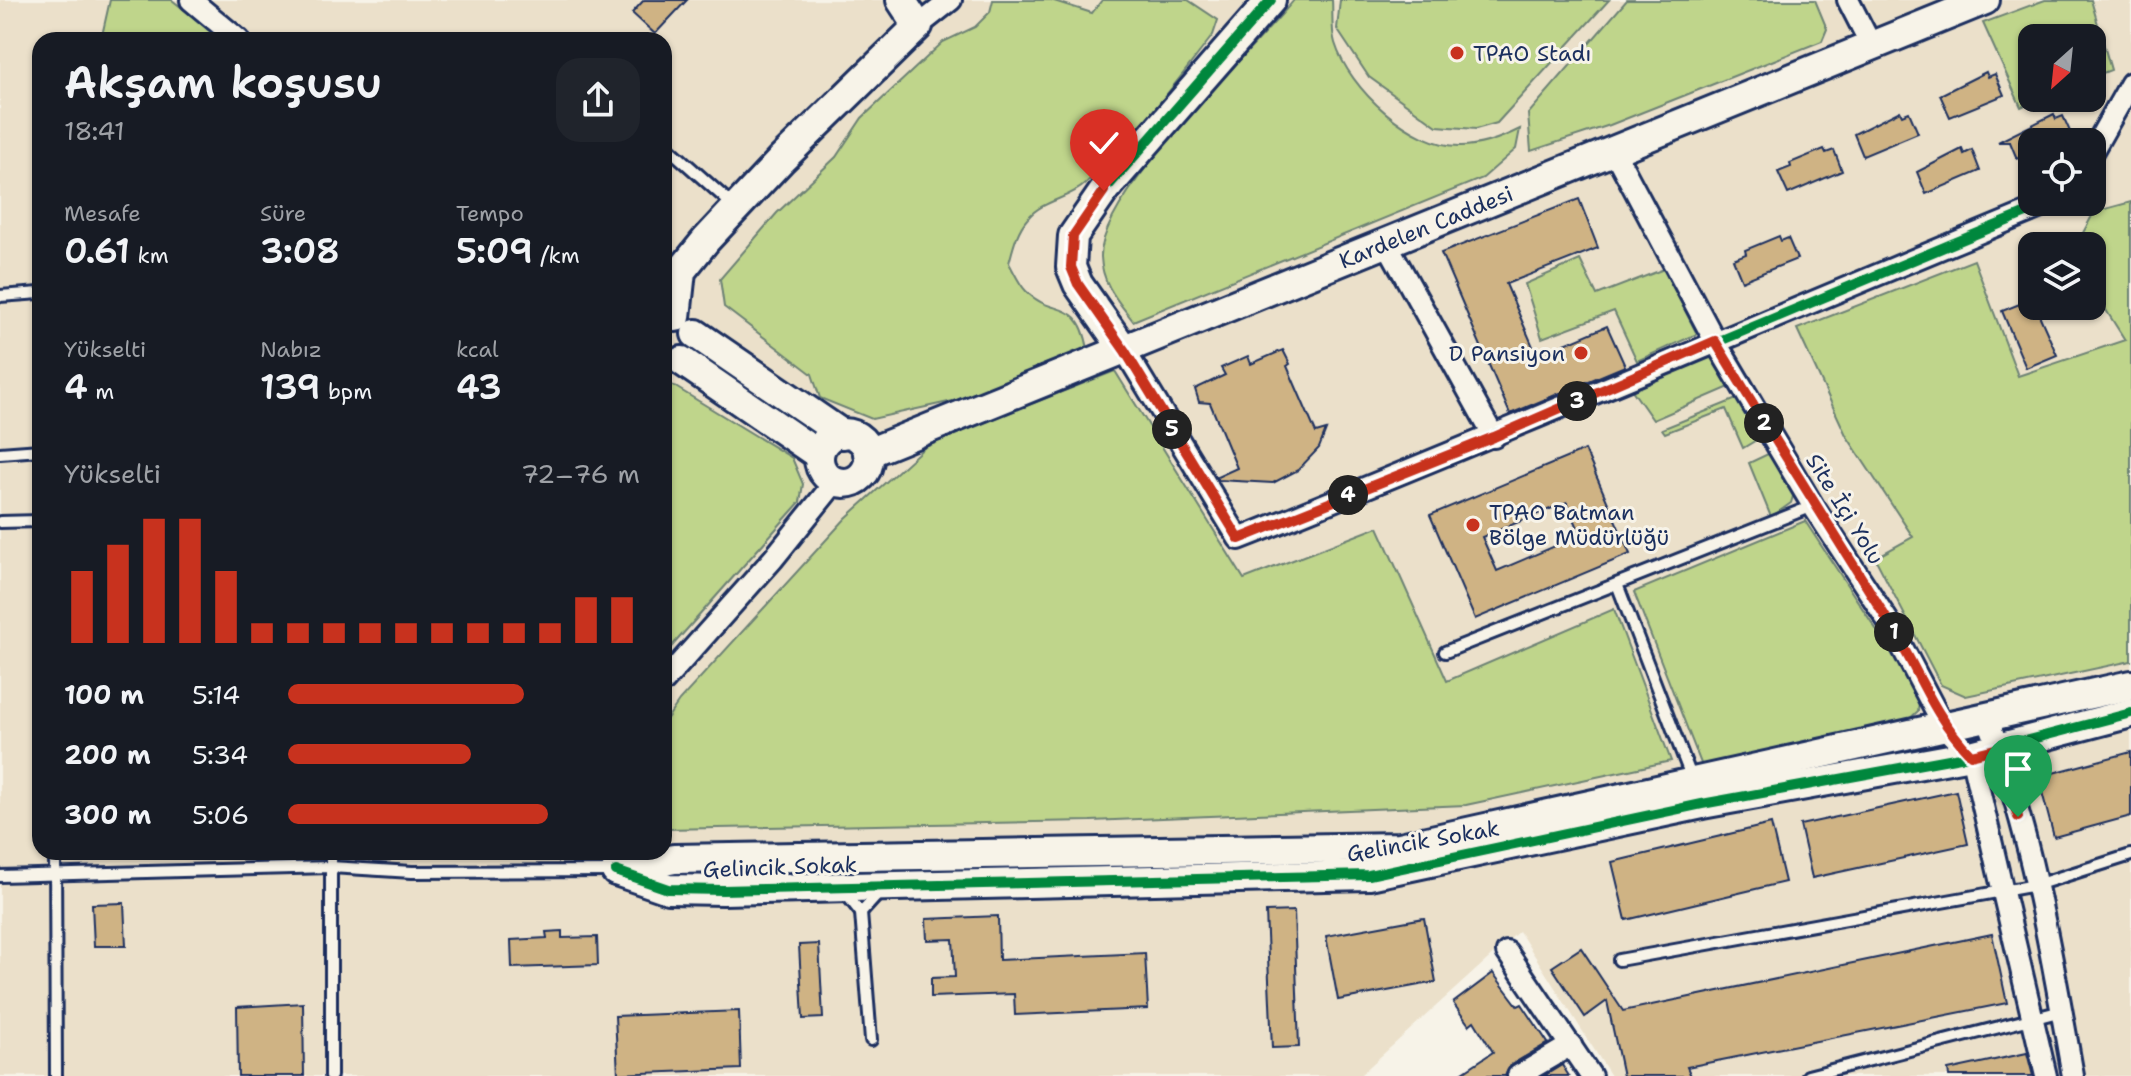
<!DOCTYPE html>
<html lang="tr">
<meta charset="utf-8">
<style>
:root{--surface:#171b24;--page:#20242c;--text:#f1f3f6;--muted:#9ea1a6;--accent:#c8321e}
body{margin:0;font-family:"Shantell Sans",sans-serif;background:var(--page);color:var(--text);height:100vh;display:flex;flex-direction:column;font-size:30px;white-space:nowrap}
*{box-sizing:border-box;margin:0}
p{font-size:26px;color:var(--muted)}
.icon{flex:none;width:44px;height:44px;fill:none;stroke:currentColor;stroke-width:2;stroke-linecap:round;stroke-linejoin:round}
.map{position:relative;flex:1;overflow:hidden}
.panel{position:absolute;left:32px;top:32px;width:640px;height:828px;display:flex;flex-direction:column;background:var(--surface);border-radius:24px;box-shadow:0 2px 6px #0004}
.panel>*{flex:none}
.needle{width:52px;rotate:207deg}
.controls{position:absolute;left:2018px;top:24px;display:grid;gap:16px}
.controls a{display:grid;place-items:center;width:88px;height:88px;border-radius:16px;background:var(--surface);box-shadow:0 2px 6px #0004;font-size:40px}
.pin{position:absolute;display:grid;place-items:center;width:68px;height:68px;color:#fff;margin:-82px -34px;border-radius:50% 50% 50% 0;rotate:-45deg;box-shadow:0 0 8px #0007}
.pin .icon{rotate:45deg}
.km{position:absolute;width:40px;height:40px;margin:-20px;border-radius:50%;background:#222;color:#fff;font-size:22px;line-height:40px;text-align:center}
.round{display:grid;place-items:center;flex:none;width:84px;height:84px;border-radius:24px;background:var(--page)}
.head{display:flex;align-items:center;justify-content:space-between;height:136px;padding:0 32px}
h1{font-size:44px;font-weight:600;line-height:60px}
.figures{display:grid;grid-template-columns:repeat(3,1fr);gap:12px;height:136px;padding:8px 32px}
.figures div{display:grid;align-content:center}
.figures b{font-size:34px;font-weight:600}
.figures small{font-size:22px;font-weight:400}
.figures p{font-size:22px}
.chart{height:224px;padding:16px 32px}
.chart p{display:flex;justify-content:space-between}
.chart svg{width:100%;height:144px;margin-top:8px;stroke:var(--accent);stroke-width:6}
ul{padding:0 32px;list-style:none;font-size:26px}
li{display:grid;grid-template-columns:128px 96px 1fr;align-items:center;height:60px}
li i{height:20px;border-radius:10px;background:var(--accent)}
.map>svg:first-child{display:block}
.built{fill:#ebe0ca;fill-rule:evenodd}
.green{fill:#bfd58b;stroke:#6d8274;stroke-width:2}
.building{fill:#cfb384;stroke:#1b2f5e;stroke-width:2;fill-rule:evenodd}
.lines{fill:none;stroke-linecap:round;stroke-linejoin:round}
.lane-casing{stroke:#1b2f5e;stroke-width:16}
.street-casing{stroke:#1b2f5e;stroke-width:26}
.secondary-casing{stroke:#1b2f5e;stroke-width:34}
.lane{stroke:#f7f3e8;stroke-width:10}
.street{stroke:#f7f3e8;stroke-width:20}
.secondary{stroke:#f7f3e8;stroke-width:28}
.cycleway-casing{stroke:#f7f3e8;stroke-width:15}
.cycleway{stroke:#00873e;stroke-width:10}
.route-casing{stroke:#fff;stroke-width:16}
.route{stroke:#c8321e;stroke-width:10}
.poi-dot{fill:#c8321e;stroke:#f7f3e8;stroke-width:3}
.labels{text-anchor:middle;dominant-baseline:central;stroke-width:6;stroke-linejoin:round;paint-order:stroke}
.poi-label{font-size:22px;fill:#1b2f5e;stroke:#f7f3e8;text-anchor:start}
.street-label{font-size:22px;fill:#1b2f5e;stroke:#f7f3e8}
</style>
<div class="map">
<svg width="2131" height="1076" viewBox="0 0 2131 1076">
<rect width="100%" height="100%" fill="#f7f3e8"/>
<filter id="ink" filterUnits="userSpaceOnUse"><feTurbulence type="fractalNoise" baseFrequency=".0125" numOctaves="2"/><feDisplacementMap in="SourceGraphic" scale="16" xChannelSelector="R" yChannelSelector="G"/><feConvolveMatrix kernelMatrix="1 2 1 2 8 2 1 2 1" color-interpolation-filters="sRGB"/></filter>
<g filter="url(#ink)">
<path class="built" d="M0,0h2131v1076h-520l-92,-145 -160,145h-1359zM2032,38h60v60h-60zM40,40h624v812h-624zM2032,142h60v60h-60zM2032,246h60v60h-60z"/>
<g class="green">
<polygon points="110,0 172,0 222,40 101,40"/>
<path d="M993,0h58l41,13 10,-13h86l30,20 -5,15c-40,52 -80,104 -128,149 -16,15 -42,16 -57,34 -11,12 -15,30 -19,45 5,9 10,21 17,28 27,28 52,4 62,58l-108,46 -108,24 -52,-21 -8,-24 -88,-67 -4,-28 57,-66 59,-56 26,-39 81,-76 32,-15 15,-15z"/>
<path d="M1294,0h38c1,13 -1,30 3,43 14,46 77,104 126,103 21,0 41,-8 59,-17l-4,20 -33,29 -350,143c-15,-20 -31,-37 -32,-64 -2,-63 150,-203 193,-257z"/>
<polygon points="1340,0 1609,0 1497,123 1476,129 1437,126 1369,77 1337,29"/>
<polygon points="1627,0 1815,0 1827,29 1822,41 1610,125 1531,151 1528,114"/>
<polygon points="2045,0 2091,0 2111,70 2092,77 2092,38 2032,38 2032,98 2042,98 2021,107 1983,23"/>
<polygon points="2131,202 2131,661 1966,696 1941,685 1875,558 1913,537 1846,435 1797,329 1974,260 2018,376 2125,340 2092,288 2092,246 2076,246 2094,212"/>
<polygon points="1580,260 1597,295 1664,269 1697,334 1637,361 1614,311 1542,338 1525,284"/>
<polygon points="1717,354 1732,386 1653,420 1632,390"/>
<polygon points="1115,371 1244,579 1378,527 1447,681 1614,609 1671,761 1466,805 1091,821 664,829 664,723 679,701 846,518 927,445"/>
<polygon points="664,380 792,458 803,484 800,502 664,655"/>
<polygon points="1739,398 1763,436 1743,448 1726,409 1665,433 1662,429"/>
<polygon points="1770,453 1794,493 1791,503 1771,517 1749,463"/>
<polygon points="1805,521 1920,696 1918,711 1906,722 1702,766 1634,592"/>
</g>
<g class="building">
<polygon points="644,0 687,0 655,34 632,13"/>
<polygon points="1986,72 1988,77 1995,74 2004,95 1950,117 1940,95"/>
<polygon points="1900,111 1902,115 1909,112 1918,133 1863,156 1854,134"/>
<polygon points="2054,114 2056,119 2063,116 2072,136 2059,142 2032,142 2032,153 2017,159 2010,142 1998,142"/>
<polygon points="1824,149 1826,153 1834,150 1842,171 1788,194 1778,172 1791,167 1790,163"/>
<polygon points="1962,149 1964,154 1972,150 1980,171 1926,194 1917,172"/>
<polygon points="1579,199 1598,248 1506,284 1537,356 1607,326 1625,366 1510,414 1441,253"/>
<polygon points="1779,236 1781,241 1788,238 1797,259 1742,281 1733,259 1746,254 1745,250"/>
<polygon points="2032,299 2057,355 2026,368 2002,311"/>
<polygon points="1283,350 1290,364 1287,366 1316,433 1326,430 1319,448 1298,470 1273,483 1218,480 1217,477 1237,468 1210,403 1199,402 1195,389 1225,375 1221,368 1248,356 1251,364"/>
<path d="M1585,450l45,104 -155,65 -45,-104zM1567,502l14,33 -84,36 -15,-34z"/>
<polygon points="2131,752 2131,816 2054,837 2038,777"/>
<polygon points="1956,791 1968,844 1812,878 1800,825"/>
<polygon points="1771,824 1785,882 1626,920 1612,862"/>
<polygon points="124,903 126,946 94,946 92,904"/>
<polygon points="1294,911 1299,1047 1272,1048 1266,912"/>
<polygon points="998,916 999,960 1145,953 1148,1009 1015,1015 1014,994 931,997 931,978 955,977 953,939 927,940 926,919"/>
<polygon points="1424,918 1436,982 1338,1000 1326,936"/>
<polygon points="562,931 562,938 597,937 598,965 512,968 511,940 547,938 546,932"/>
<polygon points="1992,934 2007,1003 1687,1067 1691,1076 1623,1076 1607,1001 1585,1017 1552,967 1581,948 1623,1011"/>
<polygon points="819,944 823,1018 803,1019 799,945"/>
<polygon points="1493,973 1518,1006 1522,1004 1548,1043 1511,1065 1505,1076 1457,1076 1493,1052 1474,1021 1469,1025 1453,1003"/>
<polygon points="303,1003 304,1076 238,1076 237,1007"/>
<polygon points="739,1011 741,1069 618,1074 615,1016"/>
<polygon points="2027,1053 2033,1076 1949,1076 1948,1070"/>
<polygon points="1562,1065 1569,1076 1544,1076"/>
</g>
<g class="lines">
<defs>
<g id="lane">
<polyline points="664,144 735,207"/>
<polyline points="0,296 40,293"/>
<polyline points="0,453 40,450"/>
<polyline points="0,522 40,521"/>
<polyline points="1617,584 1692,779"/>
<polyline points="1445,652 1813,506"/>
<polyline points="55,852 56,1076"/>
<polyline points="331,852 331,1076"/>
<polyline points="0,876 331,867 412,872 614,871"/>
<polyline points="843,890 861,913 882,890"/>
<polyline points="861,913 871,1040"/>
<polyline points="1619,960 2036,885 2131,855"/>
<polyline points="1808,1076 2062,1011"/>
</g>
<g id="street">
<polyline points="191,0 239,40"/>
<polyline points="1848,0 1871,45"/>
<polyline points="918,26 951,0"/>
<polyline points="1613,149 1715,341 1813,506 1890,624 1944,727 1971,755 2046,1076"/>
<polyline points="2092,152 2131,83"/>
<polyline points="1386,242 1494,437"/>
<path d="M1125,351l114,188c273,-109 542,-225 814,-337"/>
<polyline points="664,681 773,559 835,482"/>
<path d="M1987,717c44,114 65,239 86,359"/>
<polyline points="1507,952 1591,1076"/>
<polyline points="1518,1076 1571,1045"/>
</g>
<g id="secondary">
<polyline points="676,317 681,271 706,240 781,160 918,26 901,0"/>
<polyline points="696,334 842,434"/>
<polyline points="1125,351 1078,284 1071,267 1073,236 1104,191 1271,0"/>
<polyline points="682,361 819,455"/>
<circle cx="844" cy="458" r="25"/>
<path id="s1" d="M868,453l1117,-453"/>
<polyline points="616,871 668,889 723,890 1369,875 1702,804 1971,755 2131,713"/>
<polyline points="616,871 674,859 1400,847 2131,685"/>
</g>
</defs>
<use href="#lane" class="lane-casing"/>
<use href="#street" class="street-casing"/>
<use href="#secondary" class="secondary-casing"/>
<use href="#lane" class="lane"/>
<use href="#street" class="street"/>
<use href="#secondary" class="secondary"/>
<defs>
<g id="cycleway">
<path d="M1271,0l-167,191 -31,45 -2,31 7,17 47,67 114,188c273,-109 542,-225 814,-337"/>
<polyline points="616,871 668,889 723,890 1369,875 1702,804 1971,755 2131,713"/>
</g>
</defs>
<use href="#cycleway" class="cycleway-casing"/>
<use href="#cycleway" class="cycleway"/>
</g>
</g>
<g class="lines" filter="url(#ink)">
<defs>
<path id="route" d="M1104,191l-31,45 -2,31 7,17 47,67 114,188 255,-102 221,-96c56,94 116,187 173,280 31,49 42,91 83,134l28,-7 19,69"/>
</defs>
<use href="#route" class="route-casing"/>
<use href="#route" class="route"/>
</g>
<g class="poi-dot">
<circle cx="1457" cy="53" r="8"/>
<circle cx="1581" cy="353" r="8"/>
<circle cx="1473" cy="525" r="8"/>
</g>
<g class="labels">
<g class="poi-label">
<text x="1473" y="53">TPAO Stadı</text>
<text x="1565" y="353" text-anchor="end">D Pansiyon</text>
<text x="1489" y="512">TPAO Batman<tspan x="1489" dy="25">Bölge Müdürlüğü</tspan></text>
</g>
<g class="street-label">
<text stroke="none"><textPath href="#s1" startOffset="602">Kardelen Caddesi</textPath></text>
<text transform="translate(1845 509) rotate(58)">Site İçi Yolu</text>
<text transform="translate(1423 841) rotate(-10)">Gelincik Sokak</text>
<text transform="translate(780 867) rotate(-2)">Gelincik Sokak</text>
</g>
</g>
</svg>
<div class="controls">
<a><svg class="needle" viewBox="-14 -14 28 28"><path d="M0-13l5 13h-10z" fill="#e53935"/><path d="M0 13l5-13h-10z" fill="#9ea1a6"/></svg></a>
<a><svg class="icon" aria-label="locate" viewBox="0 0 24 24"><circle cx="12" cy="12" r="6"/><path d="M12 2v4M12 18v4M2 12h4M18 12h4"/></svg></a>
<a><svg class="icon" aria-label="layers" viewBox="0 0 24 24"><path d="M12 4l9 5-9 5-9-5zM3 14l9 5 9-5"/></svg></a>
</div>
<div class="pin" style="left:2018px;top:817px;background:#1e9e55"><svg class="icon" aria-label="arrive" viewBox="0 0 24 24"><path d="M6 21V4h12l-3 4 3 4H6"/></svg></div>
<div class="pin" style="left:1104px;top:191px;background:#d93025"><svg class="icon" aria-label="check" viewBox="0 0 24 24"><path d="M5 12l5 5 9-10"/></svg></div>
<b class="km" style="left:1894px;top:632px">1</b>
<b class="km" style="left:1764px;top:423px">2</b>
<b class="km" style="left:1577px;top:401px">3</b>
<b class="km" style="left:1348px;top:495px">4</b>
<b class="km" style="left:1172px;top:429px">5</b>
<section class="panel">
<div class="head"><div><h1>Akşam koşusu</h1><p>18:41</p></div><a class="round"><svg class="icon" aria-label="share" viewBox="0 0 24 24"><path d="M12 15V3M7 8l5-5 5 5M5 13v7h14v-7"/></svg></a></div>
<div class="figures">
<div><p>Mesafe</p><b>0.61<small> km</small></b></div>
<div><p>Süre</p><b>3:08</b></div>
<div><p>Tempo</p><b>5:09<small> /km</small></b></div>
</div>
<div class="figures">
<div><p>Yükselti</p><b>4<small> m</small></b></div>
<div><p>Nabız</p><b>139<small> bpm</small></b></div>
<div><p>kcal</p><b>43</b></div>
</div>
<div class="chart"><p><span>Yükselti</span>72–76 m</p>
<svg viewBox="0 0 160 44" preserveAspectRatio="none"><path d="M5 44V22M15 44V14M25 44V6M35 44V6M45 44V22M55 44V38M65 44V38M75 44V38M85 44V38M95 44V38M105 44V38M115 44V38M125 44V38M135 44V38M145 44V30M155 44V30"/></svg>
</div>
<ul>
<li><b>100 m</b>5:14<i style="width:67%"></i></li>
<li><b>200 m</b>5:34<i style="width:52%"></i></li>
<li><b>300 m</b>5:06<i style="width:74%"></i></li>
</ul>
</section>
</div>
